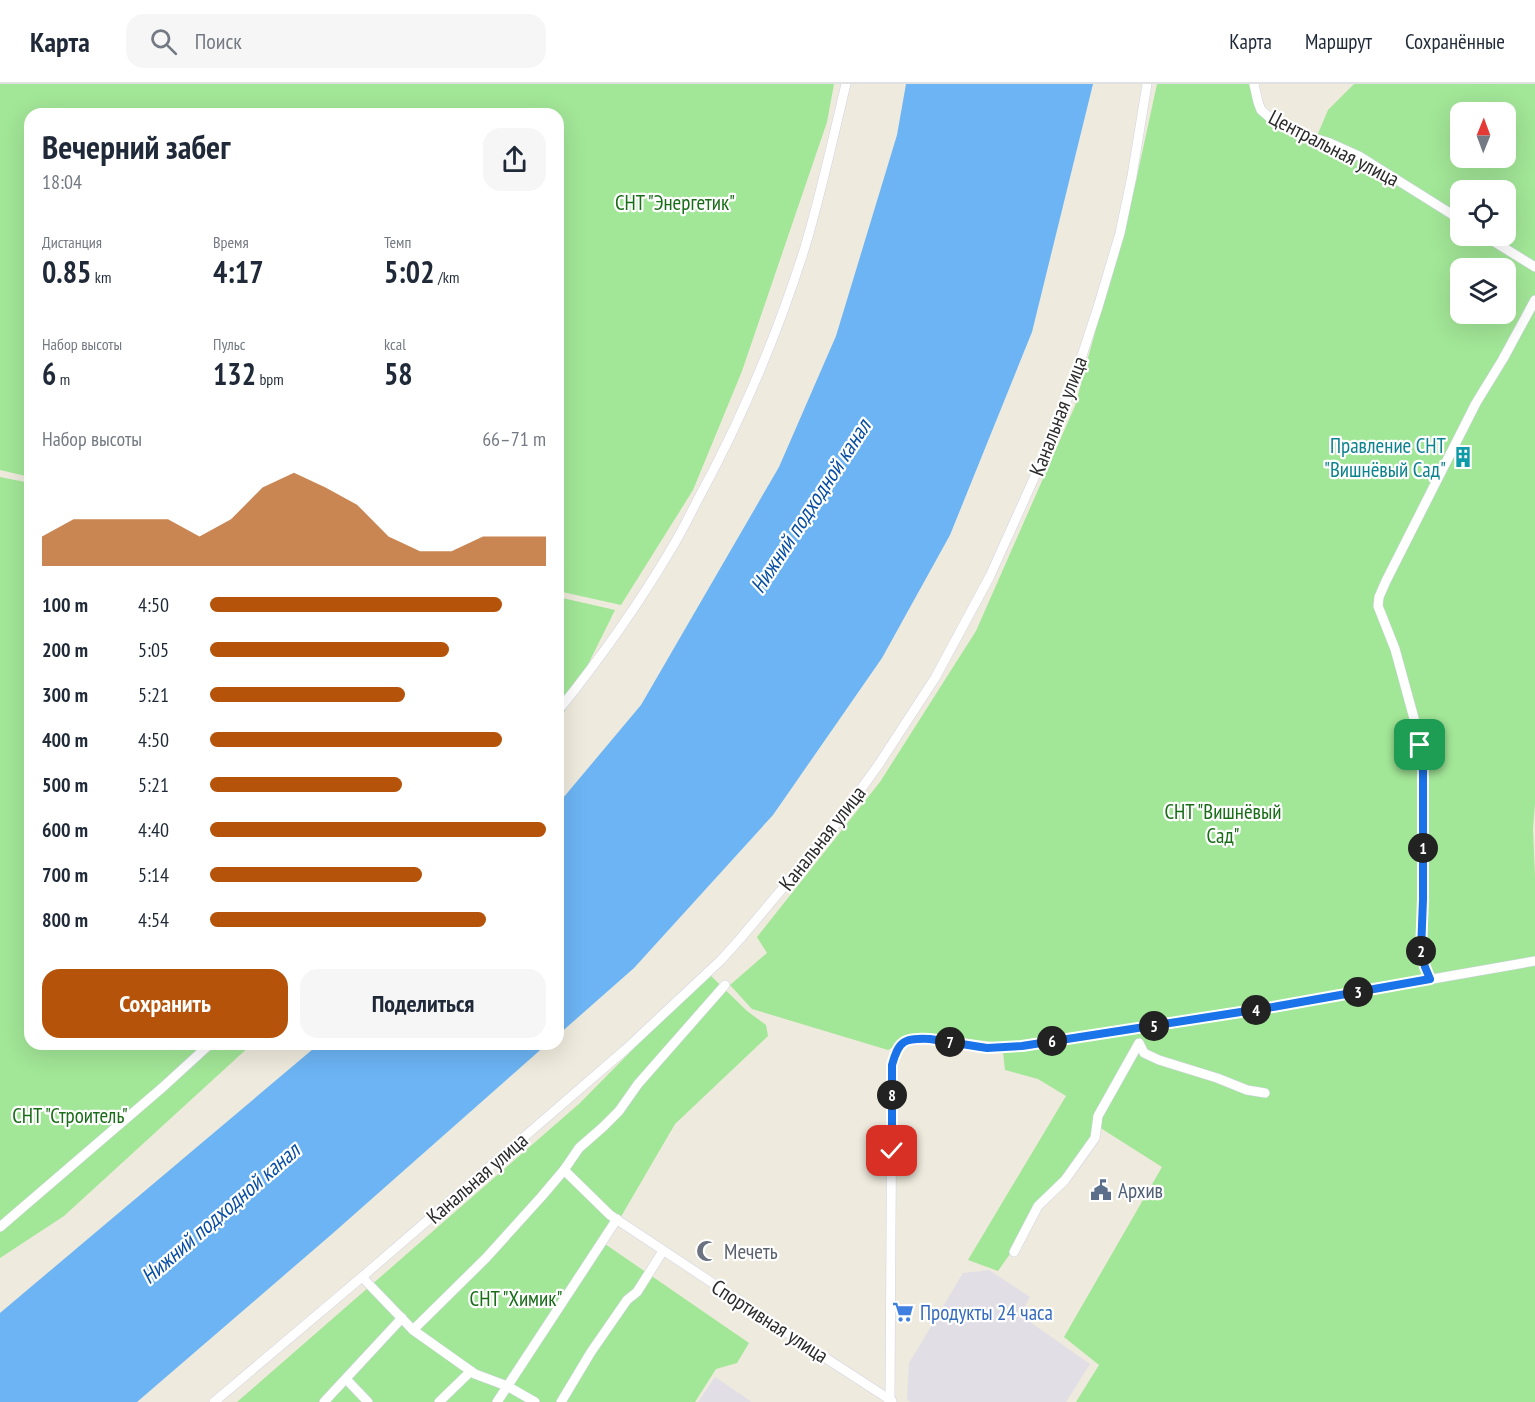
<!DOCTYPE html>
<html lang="ru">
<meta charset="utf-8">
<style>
:root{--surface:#fff;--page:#f6f6f7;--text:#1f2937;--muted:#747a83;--line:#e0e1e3;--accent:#b45309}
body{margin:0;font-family:"PT Sans Narrow",sans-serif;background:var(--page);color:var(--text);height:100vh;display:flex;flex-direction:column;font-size:22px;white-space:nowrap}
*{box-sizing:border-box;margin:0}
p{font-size:20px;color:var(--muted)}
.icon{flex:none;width:33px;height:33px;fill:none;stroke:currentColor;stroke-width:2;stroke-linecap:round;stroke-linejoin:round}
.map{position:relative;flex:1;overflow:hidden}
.drawer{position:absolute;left:24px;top:24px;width:540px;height:942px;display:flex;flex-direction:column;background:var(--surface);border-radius:18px;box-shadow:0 6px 24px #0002}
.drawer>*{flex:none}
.needle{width:39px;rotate:1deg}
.buttons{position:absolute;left:1450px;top:18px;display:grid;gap:12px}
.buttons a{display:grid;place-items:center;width:66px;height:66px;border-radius:12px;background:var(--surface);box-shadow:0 6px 24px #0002;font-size:30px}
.pin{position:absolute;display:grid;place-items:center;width:51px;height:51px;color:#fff;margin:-26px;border-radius:12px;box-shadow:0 3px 9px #0006}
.km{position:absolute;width:30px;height:30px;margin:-15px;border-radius:50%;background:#222;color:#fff;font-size:16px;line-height:30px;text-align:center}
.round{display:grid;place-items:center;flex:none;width:63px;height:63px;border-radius:18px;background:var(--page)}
.summary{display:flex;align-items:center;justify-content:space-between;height:102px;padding:0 18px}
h1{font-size:33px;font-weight:700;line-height:45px}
.stats{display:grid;grid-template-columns:repeat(3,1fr);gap:9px;height:102px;padding:6px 18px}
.stats div{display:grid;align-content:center}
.stats b{font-size:30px;font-weight:700}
.stats small{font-size:16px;font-weight:400}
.stats p{font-size:16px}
.chart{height:168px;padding:12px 18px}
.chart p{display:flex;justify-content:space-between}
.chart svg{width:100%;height:108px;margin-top:6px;fill:var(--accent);opacity:.7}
.cta{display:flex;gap:12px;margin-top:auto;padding:12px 18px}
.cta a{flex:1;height:69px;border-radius:18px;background:var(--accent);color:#fff;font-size:24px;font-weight:700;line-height:69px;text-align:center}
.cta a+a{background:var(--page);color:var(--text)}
ul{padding:0 18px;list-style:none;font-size:20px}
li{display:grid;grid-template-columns:96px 72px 1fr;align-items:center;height:45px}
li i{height:15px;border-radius:8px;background:var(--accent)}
header{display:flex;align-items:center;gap:36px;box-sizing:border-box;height:84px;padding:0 30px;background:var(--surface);border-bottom:2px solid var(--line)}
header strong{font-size:28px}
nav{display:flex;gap:33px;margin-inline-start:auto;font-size:21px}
.search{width:420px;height:54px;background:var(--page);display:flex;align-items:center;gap:15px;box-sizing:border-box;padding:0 21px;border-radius:18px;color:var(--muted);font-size:22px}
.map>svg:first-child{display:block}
.industrial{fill:#e2dee6}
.green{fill:#a2e697;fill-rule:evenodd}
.water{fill:#6cb4f4}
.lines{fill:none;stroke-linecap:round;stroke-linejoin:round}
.minor-casing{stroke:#d2d2e5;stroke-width:10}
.minor{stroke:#fff;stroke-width:9}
.route-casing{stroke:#fff;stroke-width:12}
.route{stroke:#1a73e8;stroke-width:8}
.labels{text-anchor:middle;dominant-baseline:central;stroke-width:4.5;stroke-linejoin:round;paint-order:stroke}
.street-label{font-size:21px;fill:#2b2b2b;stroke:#fff}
.park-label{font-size:21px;fill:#186d17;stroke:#fff}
.culture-label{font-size:21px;fill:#0d838f;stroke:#fff;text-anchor:end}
.service-label{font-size:21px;fill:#4e5e75;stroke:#fff;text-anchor:start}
.worship-label{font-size:21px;fill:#5b616d;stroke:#fff;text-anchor:start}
.shop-label{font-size:21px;fill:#366cbe;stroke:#fff;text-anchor:start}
.water-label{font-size:22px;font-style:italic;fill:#074ea3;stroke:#fff}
</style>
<header>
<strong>Карта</strong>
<div class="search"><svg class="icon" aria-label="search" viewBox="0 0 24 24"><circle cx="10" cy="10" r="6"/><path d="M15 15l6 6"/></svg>Поиск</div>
<nav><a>Карта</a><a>Маршрут</a><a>Сохранённые</a></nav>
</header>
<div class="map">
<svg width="1535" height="1318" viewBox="0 0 1535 1318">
<rect width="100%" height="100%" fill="#eeeadd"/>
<g class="industrial">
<polygon points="989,1186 1030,1213 1020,1231 1090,1280 1066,1318 911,1318 907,1316 909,1279 963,1189"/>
<polygon points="715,1293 752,1318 698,1318"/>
</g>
<g class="green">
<polygon points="0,0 834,0 827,38 742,287 693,406 621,521 558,507 558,30 30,30 30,393 0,386"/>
<path d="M1157,0h97l6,29 27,20 27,10 14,-33 26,-26h181v719l-2,26 2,48v525h-459l23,-37 -35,-28 98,-170 -63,-40 -101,144 -30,-11 98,-164 -28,-17 -33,-9 -3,-27 -76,-9 -16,3 -22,13 -136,-41 -22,-24 37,-32 -10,-16 123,-155 96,-151 99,-225 61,-225zM1461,28h45v46h-45zM1461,106h45v46h-45zM1461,184h45v46h-45z"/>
<polygon points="0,393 30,399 30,960 252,960 64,1132 0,1174"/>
<polygon points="558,513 615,526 558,641"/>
<polygon points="708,889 747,927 766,941 768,952 675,1040 605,1160 749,1259 737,1279 716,1285 695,1318 237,1318 580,1019"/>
</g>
<g class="water">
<polygon points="906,0 1093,0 1032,248 950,451 882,574 773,731 634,884 558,951 558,720 641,621 779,383 836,252 897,51"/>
<polygon points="319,960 547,960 332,1150 137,1318 0,1318 0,1229"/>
</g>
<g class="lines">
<defs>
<g id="minor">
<polyline points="1254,0 1258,18 1261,26 1274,37 1295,48 1330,59 1359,72 1461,136"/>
<polyline points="1485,152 1535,183"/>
<path d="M558,627c41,-51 79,-104 112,-160 10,-16 18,-32 26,-48 45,-82 81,-167 109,-256 16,-53 28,-109 41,-163"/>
<polyline points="1430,895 1425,883 1421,867 1423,815 1422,675 1415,638 1395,565 1378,522 1379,513 1386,497 1476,319 1503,275 1535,216"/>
<polyline points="564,1086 610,1131 821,1271 892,1317"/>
<polyline points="0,1143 163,1003 210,960"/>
<polyline points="1014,1168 1038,1122 1065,1096 1095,1054 1098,1032 1139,959 1144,969 1159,976 1217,994 1247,1006 1265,1009"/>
<polyline points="362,1193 413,1246 475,1290 507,1302 535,1318"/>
<polyline points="413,1246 486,1174 542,1112 564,1086 579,1064 603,1043 619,1027 638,1000 725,901"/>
<polyline points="346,1295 368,1318"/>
<polyline points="214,1318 362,1193 626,965 721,876 740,855 830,748 879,680 935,594 990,492 1035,392 1069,311 1098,223 1120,149 1132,92 1147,0"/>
<polyline points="324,1318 402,1234"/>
<polyline points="439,1318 471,1287"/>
<polyline points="497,1318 617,1135"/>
<polyline points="561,1318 591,1268 627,1216 637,1208 663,1167"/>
<path d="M889,1318l1,-3 2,-334c7,-25 12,-27 38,-26l57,9 35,-2 251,-39 262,-46"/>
</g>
</defs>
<use href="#minor" class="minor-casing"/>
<use href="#minor" class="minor"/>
</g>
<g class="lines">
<defs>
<path id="route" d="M892,1067v-86c7,-25 12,-27 38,-26l57,9 35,-2 251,-39 157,-28 -5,-12 -4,-16 2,-52v-128l-3,-26"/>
</defs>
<use href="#route" class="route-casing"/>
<use href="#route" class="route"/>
</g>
<defs>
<symbol id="building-bare" viewBox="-9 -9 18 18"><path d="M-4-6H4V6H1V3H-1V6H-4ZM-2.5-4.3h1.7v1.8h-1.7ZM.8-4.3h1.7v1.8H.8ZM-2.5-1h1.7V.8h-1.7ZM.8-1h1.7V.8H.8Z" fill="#0f9aa8" stroke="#fff" stroke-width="2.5" paint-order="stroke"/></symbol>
<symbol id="civic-bare" viewBox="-9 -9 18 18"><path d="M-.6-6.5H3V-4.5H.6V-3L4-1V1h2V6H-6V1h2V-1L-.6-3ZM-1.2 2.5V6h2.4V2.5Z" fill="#5c6f8a" stroke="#fff" stroke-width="2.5" paint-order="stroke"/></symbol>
<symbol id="mosque-bare" viewBox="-9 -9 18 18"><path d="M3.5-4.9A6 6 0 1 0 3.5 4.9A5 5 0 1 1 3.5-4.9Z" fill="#6b7280" stroke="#fff" stroke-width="2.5" paint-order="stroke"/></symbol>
<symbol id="supermarket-bare" viewBox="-9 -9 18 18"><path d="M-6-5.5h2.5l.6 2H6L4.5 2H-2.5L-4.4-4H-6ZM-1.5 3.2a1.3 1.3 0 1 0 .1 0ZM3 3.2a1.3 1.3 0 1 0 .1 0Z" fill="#3f7fe0" stroke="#fff" stroke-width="2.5" paint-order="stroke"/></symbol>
</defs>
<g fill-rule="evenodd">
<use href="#building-bare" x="1448" y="358" width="30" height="30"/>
<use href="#civic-bare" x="1086" y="1091" width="30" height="30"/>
<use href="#mosque-bare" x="692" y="1152" width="30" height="30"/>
<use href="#supermarket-bare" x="888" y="1213" width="30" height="30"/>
</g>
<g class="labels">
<g class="street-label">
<text transform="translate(1334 64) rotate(27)">Центральная улица</text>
<text transform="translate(1058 332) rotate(-69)">Канальная улица</text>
<text transform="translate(822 754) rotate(-52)">Канальная улица</text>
<text transform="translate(477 1094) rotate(-41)">Канальная улица</text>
<text transform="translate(770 1237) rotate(33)">Спортивная улица</text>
</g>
<g class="park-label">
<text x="675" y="118">СНТ "Энергетик"</text>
<text x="1223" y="727">СНТ "Вишнёвый<tspan x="1223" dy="24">Сад"</tspan></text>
<text x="70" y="1031">СНТ "Строитель"</text>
<text x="516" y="1214">СНТ "Химик"</text>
</g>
<g class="culture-label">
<text x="1446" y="361">Правление СНТ<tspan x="1446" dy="24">"Вишнёвый Сад"</tspan></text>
</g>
<g class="service-label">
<text x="1118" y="1106">Архив</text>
</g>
<g class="worship-label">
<text x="724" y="1167">Мечеть</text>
</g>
<g class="shop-label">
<text x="920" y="1228">Продукты 24 часа</text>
</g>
<g class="water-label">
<text transform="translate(810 422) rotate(-57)">Нижний подходной канал</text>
<text transform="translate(220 1129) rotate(-41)">Нижний подходной канал</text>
</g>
</g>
</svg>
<div class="buttons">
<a><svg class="needle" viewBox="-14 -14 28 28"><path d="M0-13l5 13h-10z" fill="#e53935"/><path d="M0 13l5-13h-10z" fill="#747a83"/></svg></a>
<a><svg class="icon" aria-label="locate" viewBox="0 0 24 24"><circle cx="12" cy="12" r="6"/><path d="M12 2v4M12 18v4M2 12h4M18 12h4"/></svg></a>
<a><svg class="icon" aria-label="layers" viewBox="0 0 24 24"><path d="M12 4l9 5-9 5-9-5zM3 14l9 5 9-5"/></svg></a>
</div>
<div class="pin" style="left:1420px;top:661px;background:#1e9e55"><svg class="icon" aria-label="arrive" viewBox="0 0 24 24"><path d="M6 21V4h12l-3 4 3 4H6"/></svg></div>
<div class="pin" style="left:892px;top:1067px;background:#d93025"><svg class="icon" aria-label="check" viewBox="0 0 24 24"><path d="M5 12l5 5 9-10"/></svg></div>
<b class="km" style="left:1423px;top:764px">1</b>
<b class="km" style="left:1421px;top:867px">2</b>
<b class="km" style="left:1358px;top:908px">3</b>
<b class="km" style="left:1256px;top:926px">4</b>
<b class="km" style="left:1154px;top:942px">5</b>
<b class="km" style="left:1052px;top:957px">6</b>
<b class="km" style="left:950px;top:958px">7</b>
<b class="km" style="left:892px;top:1011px">8</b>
<section class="drawer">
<div class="summary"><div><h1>Вечерний забег</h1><p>18:04</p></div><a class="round"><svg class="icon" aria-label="share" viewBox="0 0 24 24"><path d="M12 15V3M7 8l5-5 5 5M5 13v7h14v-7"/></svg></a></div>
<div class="stats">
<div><p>Дистанция</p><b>0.85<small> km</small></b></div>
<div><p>Время</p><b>4:17</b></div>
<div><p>Темп</p><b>5:02<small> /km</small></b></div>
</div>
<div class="stats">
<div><p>Набор высоты</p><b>6<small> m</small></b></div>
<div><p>Пульс</p><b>132<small> bpm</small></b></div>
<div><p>kcal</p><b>58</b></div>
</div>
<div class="chart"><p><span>Набор высоты</span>66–71 m</p>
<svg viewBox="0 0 160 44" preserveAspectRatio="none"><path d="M0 44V32L10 25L20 25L30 25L40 25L50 32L60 25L70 12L80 6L90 12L100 19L110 32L120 38L130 38L140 32L150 32L160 32V44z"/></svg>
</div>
<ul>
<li><b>100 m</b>4:50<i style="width:87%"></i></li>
<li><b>200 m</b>5:05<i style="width:71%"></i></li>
<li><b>300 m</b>5:21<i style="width:58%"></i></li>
<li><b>400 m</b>4:50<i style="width:87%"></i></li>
<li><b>500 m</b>5:21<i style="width:57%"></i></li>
<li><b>600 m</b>4:40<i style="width:100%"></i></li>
<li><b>700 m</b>5:14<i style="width:63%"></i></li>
<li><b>800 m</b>4:54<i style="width:82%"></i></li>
</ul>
<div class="cta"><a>Сохранить</a><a>Поделиться</a></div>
</section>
</div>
